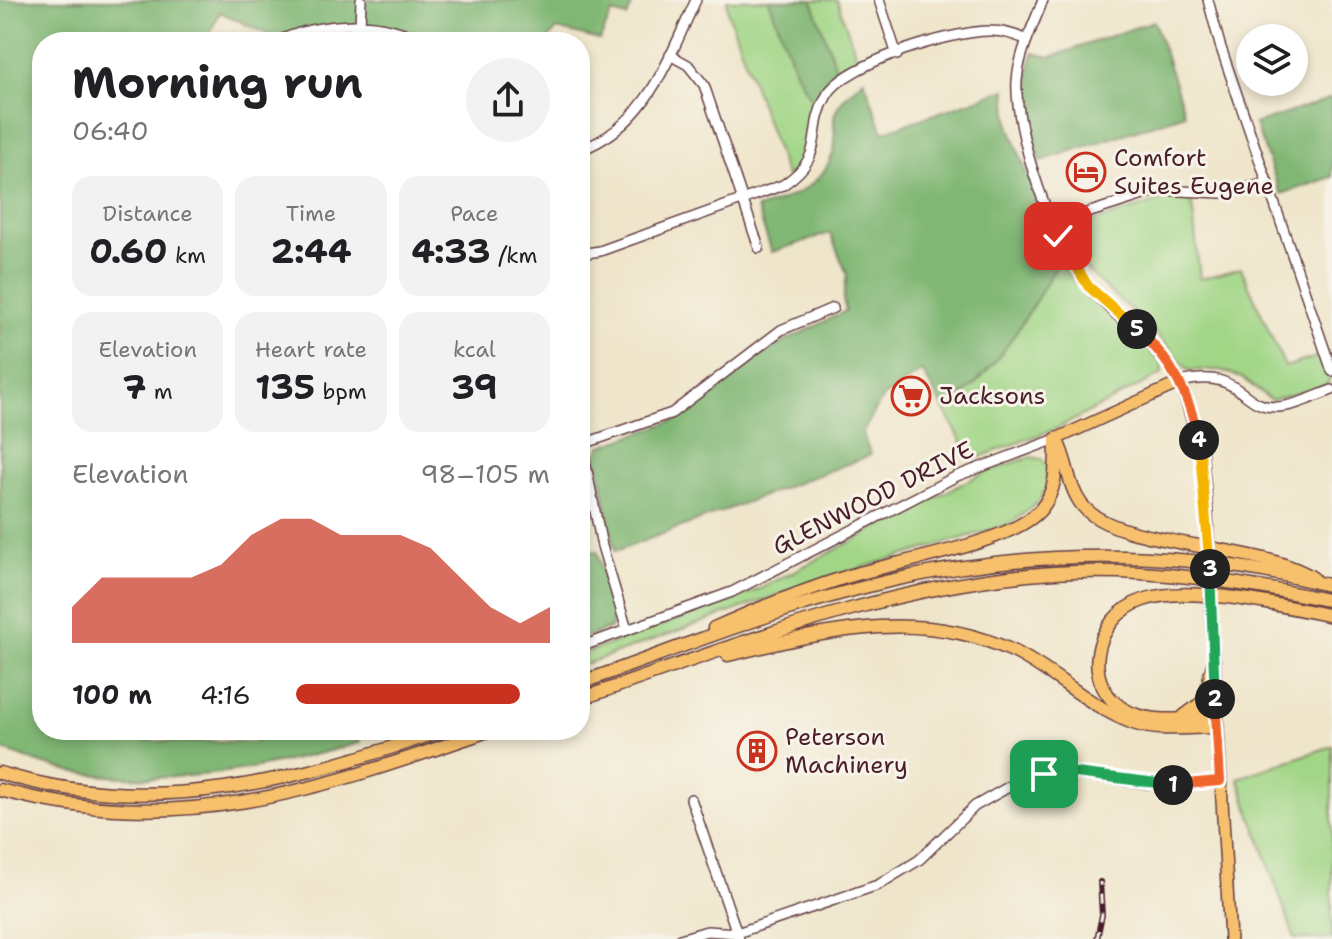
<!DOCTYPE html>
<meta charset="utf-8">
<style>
:root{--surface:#fff;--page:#f2f2f2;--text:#202124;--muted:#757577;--accent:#c8321e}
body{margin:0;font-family:"Shantell Sans",sans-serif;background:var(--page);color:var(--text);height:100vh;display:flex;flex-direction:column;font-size:30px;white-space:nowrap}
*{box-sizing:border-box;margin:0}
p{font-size:26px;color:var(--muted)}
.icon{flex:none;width:44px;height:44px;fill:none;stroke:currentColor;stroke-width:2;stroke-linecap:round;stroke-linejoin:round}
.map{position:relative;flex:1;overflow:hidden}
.panel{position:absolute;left:32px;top:32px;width:558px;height:708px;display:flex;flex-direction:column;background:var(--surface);border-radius:32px;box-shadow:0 4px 12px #0003}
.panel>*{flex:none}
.tools{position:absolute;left:1236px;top:24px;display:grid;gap:16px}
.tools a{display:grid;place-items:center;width:72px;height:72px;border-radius:50%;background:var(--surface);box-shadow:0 4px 12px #0003;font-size:40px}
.pin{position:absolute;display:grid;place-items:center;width:68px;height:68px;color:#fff;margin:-34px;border-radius:16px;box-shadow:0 4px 12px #0006}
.km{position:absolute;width:40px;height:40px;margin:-20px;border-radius:50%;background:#222;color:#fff;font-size:22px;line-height:40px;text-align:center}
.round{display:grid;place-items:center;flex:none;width:84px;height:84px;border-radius:42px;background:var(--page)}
.overview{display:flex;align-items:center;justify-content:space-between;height:136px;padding:0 40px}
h1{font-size:44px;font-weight:700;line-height:60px}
.metrics{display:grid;grid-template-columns:repeat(3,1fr);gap:12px;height:136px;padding:8px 40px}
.metrics div{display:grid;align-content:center;border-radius:20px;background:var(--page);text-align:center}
.metrics b{font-size:34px;font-weight:700}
.metrics small{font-size:22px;font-weight:400}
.metrics p{font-size:22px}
.chart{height:224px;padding:16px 40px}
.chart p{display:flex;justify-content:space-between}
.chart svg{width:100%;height:144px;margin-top:8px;fill:var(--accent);opacity:.7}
ul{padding:0 40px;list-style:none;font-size:26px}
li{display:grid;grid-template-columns:128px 96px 1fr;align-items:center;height:60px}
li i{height:20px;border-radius:10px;background:var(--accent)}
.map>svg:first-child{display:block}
.green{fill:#a2d687;stroke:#767a59;stroke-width:2}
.forest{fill:#81b774;stroke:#666b50;stroke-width:2}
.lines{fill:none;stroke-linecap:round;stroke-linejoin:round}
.minor-casing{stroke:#633d43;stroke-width:12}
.major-casing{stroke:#633d43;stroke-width:14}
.highway-casing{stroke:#633d43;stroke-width:15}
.minor{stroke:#fff;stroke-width:9}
.major{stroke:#f7c06c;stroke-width:11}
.highway{stroke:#f7c06c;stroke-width:12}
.rail-casing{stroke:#4a1f2b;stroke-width:6}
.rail{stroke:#f7f3e8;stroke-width:3;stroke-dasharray:9;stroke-linecap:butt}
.major-bridge-casing{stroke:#633d43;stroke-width:14;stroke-linecap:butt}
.major-bridge{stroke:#f7c06c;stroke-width:11}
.split-1-casing{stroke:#fff;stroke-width:16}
.split-2-casing{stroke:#fff;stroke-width:16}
.split-3-casing{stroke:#fff;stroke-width:16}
.split-4-casing{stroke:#fff;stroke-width:16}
.split-5-casing{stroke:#fff;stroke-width:16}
.split-6-casing{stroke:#fff;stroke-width:16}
.split-1{stroke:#22a559;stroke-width:10}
.split-2{stroke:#f0652b;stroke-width:10}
.split-3{stroke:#22a559;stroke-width:10}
.split-4{stroke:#f5b400;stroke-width:10}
.split-5{stroke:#f0652b;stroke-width:10}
.split-6{stroke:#f5b400;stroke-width:10}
.labels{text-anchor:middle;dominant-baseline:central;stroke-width:6;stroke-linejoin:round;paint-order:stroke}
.poi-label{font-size:24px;fill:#4a1f2b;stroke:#f7f3e8;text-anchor:start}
.street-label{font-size:24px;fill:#4a1f2b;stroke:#f7f3e8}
</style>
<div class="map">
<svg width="1332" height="939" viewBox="0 0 1332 939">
<rect width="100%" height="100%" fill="#f7f3e8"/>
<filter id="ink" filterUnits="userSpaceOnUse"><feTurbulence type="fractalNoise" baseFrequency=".0125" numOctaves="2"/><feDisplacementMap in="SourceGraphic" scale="16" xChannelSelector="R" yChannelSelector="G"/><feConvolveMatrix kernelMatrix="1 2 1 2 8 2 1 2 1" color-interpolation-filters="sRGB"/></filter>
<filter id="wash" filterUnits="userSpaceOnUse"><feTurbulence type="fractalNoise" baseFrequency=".006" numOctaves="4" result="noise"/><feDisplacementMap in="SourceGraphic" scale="32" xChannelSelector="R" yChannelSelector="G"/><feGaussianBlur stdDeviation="1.8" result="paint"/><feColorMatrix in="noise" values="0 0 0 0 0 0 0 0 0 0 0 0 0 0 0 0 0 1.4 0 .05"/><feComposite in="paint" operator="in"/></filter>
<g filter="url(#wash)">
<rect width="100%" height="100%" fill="#efe5ca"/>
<g class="green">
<polygon points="727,0 769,0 796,73 815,106 807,156 786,177 728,12"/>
<polygon points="812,0 837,0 859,63 838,74"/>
<path d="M1173,197l19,5 8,77 41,-11 44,99 38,-12 7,22 -3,8 -56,15 -29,-22 -21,-8h-33c-14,-16 -27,-32 -42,-47 -19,-19 -84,-62 -75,-94z"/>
<path d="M1059,262c30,40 70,66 103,102v10l-102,53 -88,33 -28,-51c53,-34 82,-94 115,-147z"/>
<polygon points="1030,457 1041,459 1047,466 1047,487 1039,501 1010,524 817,581 580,666 580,655 760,589 983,473"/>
<polygon points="1332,746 1332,939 1295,939 1238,778"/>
</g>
<g class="forest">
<path d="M0,0h634l-7,17 -15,-4 -12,27 -43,-11 -11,13h-262l-64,-30 -14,30h-164v688h100l5,11 109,1 1,-12h105l-3,13c-91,25 -188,45 -283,29 -25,-4 -51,-15 -76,-23z"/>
<polygon points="769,0 812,0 838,74 815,106 796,73"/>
<path d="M1154,21l31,93 -144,47c-13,-38 -19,-68 -8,-108l18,4z"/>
<path d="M864,79l19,53 123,-43 3,36 50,137c-33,53 -62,113 -115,147l-22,-38 -40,27 -20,36 9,21 -256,97 -19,-98 5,-8 78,-27 90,-70 77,-38 -3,-11 4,-26 -17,-41 -58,19 -15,-43c34,-11 66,-22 77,-59 3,-10 -1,-22 0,-32 2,-16 19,-28 30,-39z"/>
<polygon points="1332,98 1332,177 1281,194 1255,124"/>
<polygon points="597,551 613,614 611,628 580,639 580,553"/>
</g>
</g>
<g filter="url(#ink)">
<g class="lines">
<defs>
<g id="minor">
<polyline points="879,0 897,55"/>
<path d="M1043,0c-10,26 -24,53 -26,81 -3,51 37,166 71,205 29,35 68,55 93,96 62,-15 58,27 97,25 18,-1 37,-11 54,-17"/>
<polyline points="1208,0 1220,45 1332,371"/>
<polyline points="360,28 361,0"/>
<path d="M276,42c41,-20 106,-25 146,0"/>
<polyline points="670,55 688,65 704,85 759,248"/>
<path d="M580,150c67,-24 88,-91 116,-150"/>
<polyline points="1053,224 1159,190 1222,193 1268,183"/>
<path d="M580,254l20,-3 183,-66c46,-31 22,-52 44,-90 18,-32 128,-65 164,-64 13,0 25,4 36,9"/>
<polyline points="580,436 602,546 627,630"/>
<polyline points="583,444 672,413 781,330 833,308"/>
<polyline points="580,647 732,592 957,476 1056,439"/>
<polyline points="691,799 739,939"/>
<polyline points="680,939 707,931 737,933 878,885 919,860 975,806 1019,781 1068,772 1149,784 1220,781"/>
</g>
<g id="major">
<polyline points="1056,439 1181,382 1201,449 1207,513"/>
<polyline points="1212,627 1230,939"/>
</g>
<g id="highway">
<path d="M1058,443c10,20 10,44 24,62 33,43 174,37 231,73"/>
<path d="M714,628c43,-19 87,-37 132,-51 46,-15 167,-33 195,-68 18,-22 14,-44 15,-70"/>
<path d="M728,655c97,-23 189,-49 285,-4 41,20 76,56 120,72 26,9 56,4 84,4"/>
<path d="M580,683c105,-37 210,-80 318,-104 144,-31 291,-30 434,7"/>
<path d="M580,699c155,-53 309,-116 474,-126 94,-6 187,9 278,28"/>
<polyline points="1184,716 1204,701 1214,660"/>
<path d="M1216,717c-27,1 -59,7 -85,-4 -54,-25 -38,-96 12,-113 48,-16 140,6 189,16"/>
<path d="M0,773c152,47 299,7 444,-43"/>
<path d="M0,790c182,49 320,-1 491,-60"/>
</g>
</defs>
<use href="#minor" class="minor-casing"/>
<use href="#major" class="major-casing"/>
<use href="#highway" class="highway-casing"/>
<use href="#minor" class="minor"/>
<use href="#major" class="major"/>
<use href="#highway" class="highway"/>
<defs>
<polyline id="rail" points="1097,939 1102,915 1100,882"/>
</defs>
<use href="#rail" class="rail-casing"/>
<use href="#rail" class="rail"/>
<defs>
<polyline id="major-bridge" points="1207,513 1212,627"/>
</defs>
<use href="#major-bridge" class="major-bridge-casing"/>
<use href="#major-bridge" class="major-bridge"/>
</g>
</g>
<g class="lines" filter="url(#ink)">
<defs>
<polyline id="split-1" points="1044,774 1068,772 1173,785"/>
<polyline id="split-2" points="1173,785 1220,781 1215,699"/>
<polyline id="split-3" points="1210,569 1215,699"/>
<polyline id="split-4" points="1199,440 1210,569"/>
<path id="split-5" d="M1137,329c35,31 52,66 62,111"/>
<polyline id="split-6" points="1058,236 1088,286 1137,329"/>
</defs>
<use href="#split-1" class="split-1-casing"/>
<use href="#split-2" class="split-2-casing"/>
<use href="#split-3" class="split-3-casing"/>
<use href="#split-4" class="split-4-casing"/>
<use href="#split-5" class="split-5-casing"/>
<use href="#split-6" class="split-6-casing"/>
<use href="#split-1" class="split-1"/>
<use href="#split-2" class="split-2"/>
<use href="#split-3" class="split-3"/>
<use href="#split-4" class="split-4"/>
<use href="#split-5" class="split-5"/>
<use href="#split-6" class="split-6"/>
</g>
<defs>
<symbol id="hotel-ring" viewBox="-11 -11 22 22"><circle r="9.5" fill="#f7f3e8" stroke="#c8321e" stroke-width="1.5"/><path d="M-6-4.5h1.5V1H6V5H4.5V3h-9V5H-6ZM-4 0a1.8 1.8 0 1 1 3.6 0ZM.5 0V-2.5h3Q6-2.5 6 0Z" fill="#c8321e"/></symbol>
<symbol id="supermarket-ring" viewBox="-11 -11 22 22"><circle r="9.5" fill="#f7f3e8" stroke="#c8321e" stroke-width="1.5"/><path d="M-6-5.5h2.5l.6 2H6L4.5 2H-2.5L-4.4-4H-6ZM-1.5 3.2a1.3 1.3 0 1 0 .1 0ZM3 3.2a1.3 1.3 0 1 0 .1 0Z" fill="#c8321e"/></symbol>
<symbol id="building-ring" viewBox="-11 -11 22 22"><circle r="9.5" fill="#f7f3e8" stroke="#c8321e" stroke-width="1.5"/><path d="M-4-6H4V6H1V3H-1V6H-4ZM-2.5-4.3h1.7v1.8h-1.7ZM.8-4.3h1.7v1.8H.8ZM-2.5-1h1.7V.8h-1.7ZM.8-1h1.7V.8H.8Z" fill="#c8321e"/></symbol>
</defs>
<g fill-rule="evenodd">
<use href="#hotel-ring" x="1064" y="150" width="44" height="44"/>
<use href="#supermarket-ring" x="889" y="374" width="44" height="44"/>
<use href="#building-ring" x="735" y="729" width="44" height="44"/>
</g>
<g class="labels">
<g class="poi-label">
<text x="1114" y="158">Comfort<tspan x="1114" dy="28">Suites Eugene</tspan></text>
<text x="939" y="396">Jacksons</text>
<text x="785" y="737">Peterson<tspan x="785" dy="28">Machinery</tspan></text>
</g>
<g class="street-label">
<text transform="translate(873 498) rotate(-27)">GLENWOOD DRIVE</text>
</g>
</g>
</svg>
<div class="tools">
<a><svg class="icon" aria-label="layers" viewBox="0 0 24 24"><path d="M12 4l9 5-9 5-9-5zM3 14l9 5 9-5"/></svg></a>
</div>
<div class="pin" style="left:1044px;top:774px;background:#1e9e55"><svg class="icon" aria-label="arrive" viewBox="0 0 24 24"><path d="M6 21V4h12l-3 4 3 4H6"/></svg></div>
<div class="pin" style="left:1058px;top:236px;background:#d93025"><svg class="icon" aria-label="check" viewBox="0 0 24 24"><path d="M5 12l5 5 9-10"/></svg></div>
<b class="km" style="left:1173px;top:785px">1</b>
<b class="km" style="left:1215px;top:699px">2</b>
<b class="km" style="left:1210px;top:569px">3</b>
<b class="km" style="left:1199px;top:440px">4</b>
<b class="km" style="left:1137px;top:329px">5</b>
<section class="panel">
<div class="overview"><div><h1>Morning run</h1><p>06:40</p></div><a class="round"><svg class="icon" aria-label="share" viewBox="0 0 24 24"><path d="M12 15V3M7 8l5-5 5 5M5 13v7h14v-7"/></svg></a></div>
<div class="metrics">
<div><p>Distance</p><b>0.60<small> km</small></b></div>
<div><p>Time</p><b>2:44</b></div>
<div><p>Pace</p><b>4:33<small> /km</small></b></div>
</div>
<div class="metrics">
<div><p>Elevation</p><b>7<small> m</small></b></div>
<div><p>Heart rate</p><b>135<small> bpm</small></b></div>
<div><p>kcal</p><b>39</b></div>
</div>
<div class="chart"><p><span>Elevation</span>98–105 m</p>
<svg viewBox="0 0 160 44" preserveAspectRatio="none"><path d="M0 44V33L10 24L20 24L30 24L40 24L50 20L60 11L70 6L80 6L90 11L100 11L110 11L120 15L130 24L140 33L150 38L160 33V44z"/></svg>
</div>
<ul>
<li><b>100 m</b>4:16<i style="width:88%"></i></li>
</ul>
</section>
</div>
